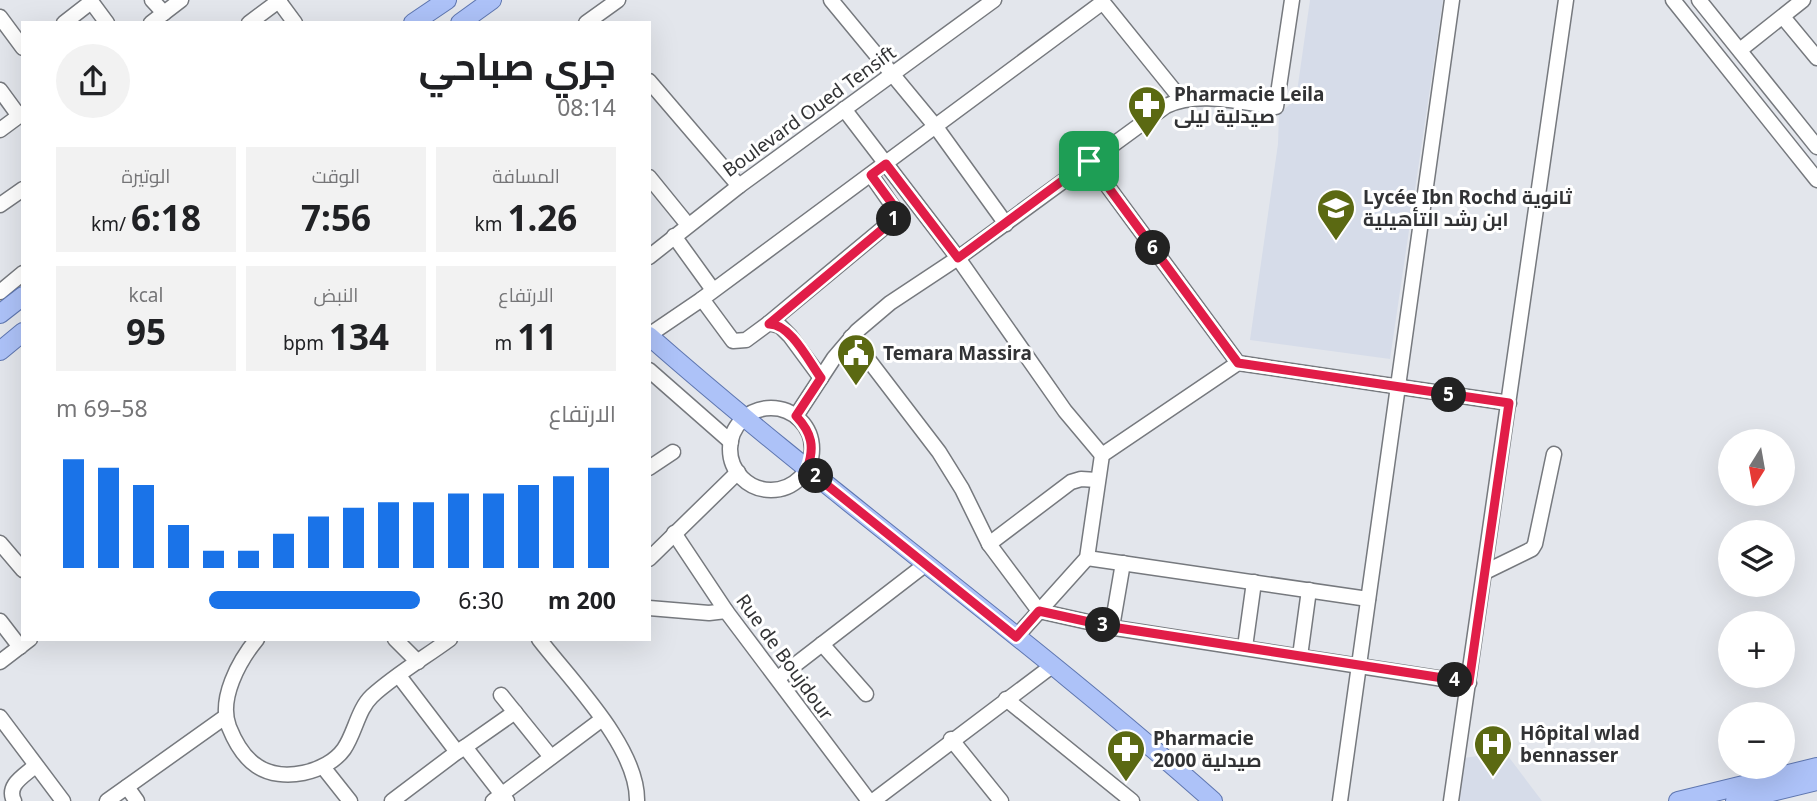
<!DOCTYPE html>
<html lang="ar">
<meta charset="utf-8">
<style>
:root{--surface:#fff;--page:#f2f2f2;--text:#202124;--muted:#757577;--accent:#1a73e8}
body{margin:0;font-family:"Noto Sans",Cairo,sans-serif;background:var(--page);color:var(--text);direction:rtl;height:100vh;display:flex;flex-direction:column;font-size:26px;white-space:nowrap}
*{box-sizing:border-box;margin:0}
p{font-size:23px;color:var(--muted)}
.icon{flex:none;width:38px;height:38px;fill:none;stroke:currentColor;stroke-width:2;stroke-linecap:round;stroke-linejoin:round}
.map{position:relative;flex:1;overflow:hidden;direction:ltr}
.drawer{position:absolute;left:21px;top:21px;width:630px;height:620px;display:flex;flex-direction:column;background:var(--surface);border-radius:0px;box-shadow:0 7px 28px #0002;direction:rtl}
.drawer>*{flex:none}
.needle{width:46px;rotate:191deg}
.fabs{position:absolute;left:1718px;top:429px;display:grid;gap:14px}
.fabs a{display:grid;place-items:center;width:77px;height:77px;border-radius:50%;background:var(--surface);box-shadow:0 7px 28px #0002;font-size:35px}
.pin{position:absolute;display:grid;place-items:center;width:60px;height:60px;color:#fff;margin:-30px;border-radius:14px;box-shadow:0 4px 10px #0006}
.km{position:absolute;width:35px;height:35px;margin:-18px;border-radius:50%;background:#222;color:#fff;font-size:19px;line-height:35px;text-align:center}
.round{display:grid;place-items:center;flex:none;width:74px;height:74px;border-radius:37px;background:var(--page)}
.summary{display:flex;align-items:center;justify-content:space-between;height:119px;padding:0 35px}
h1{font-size:38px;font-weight:700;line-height:52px}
.metrics{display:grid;grid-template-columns:repeat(3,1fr);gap:10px;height:119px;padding:7px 35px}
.metrics div{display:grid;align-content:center;border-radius:0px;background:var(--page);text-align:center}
.metrics b{font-size:35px;font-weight:700}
.metrics small{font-size:19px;font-weight:400}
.metrics p{font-size:19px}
.chart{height:196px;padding:14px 35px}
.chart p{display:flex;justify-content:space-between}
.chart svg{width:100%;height:126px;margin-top:7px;stroke:var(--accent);stroke-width:6}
ul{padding:0 35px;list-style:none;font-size:23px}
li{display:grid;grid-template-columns:112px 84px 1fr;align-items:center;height:52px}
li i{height:18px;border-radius:9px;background:var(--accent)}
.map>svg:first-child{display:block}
.built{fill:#d6dce9}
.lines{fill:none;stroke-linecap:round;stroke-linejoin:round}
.minor-casing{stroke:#76797e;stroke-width:17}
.major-casing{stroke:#5e76b0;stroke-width:20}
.minor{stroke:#fff;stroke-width:14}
.major{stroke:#adc2f8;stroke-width:18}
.route-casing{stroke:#fff;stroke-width:14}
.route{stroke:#e11d48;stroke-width:9}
.labels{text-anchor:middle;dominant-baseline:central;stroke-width:6;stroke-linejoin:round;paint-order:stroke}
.poi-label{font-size:19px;font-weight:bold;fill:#323335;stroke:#fff;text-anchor:start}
.street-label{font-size:19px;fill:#323335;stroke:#fff}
</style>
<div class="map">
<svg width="1817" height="801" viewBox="0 0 1817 801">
<rect width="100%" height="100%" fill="#e3e6ec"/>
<g class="built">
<polygon points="1310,0 1443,0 1390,359 1250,340 1278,144 1279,114 1296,99"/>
<polygon points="1505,752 1542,801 1461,801 1459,798 1464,758"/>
</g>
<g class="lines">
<defs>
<g id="minor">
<polyline points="90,0 107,23"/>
<polyline points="152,0 164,13"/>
<polyline points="278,0 295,23"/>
<polyline points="831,0 936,127 1006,224"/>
<polyline points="1101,0 1181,99"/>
<polyline points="1673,0 1817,180"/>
<polyline points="1699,0 1817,147"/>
<polyline points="0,17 23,48"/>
<polyline points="1783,17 1817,58"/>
<polyline points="64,23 91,2"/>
<polyline points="151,23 181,0"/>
<polyline points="249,23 280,0"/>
<polyline points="586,23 618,0"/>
<polyline points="1740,50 1803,0"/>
<polyline points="649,81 739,186"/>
<polyline points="0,90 19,116"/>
<polyline points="844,109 958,258 1065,411 1102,455"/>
<polyline points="0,130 23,113"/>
<polyline points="1089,161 1238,363"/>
<polyline points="649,177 688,225"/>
<polyline points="0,205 23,189"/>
<polyline points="674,236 713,290"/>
<polyline points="649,257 739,186 994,0"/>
<polyline points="0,292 23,273"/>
<polyline points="769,323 899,215 871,175"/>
<polyline points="649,335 702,299"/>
<polyline points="851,337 939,452 962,489 989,544 1039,611 1115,628 1469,683"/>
<polyline points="649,370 731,442"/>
<polyline points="821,378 790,336 780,326 769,323 746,340 733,341 702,299 1103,2"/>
<circle cx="771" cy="449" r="41"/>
<path d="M796,416l38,-58 23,-27 33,-28 68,-45 208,-152c33,-16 75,-3 110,1l16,-107"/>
<polyline points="649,468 673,452"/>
<polyline points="674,533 726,611 869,801"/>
<polyline points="0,543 23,570"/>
<polyline points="989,544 1071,482 1081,479 1097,480"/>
<polyline points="1087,558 1368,599"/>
<polyline points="649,559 738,472"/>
<polyline points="1485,572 1532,549 1535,544 1554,454"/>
<polyline points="649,608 709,613 726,611"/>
<polyline points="0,621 20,647"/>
<polyline points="1112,627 1123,563"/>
<polyline points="1016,637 1087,558 1102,455 1238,363 1509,403"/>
<path d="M257,639c-18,22 -39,60 -28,88 6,15 14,30 28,39 25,17 70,7 87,-17 11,-16 14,-40 28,-53 23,-21 52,-38 78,-57"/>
<polyline points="395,639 418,662"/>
<path d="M539,639c32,42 99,108 98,162"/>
<polyline points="822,644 866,694"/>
<polyline points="1245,647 1254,582"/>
<polyline points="1300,656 1309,590"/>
<polyline points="0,662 30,639"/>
<polyline points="399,676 457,752 465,747 507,801"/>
<polyline points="778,678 926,564"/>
<polyline points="501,695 551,757"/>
<polyline points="1006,699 1132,801"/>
<polyline points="0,717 63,801"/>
<polyline points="951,739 1001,801"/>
<polyline points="465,747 515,712"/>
<polyline points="323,767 350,801"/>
<polyline points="127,787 137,801"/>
<path d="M14,801c-8,-16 10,-25 21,-35"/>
<polyline points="107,801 225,717"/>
<polyline points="392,801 457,752"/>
<polyline points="493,801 601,720"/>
<polyline points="873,801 1052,666"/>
<polyline points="1340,801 1452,0"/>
<polyline points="1451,801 1566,0"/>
</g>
<g id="major">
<polyline points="413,23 447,0"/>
<polyline points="460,23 492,0"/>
<polyline points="0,314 23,296"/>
<path d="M649,336c183,161 382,303 564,465"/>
<polyline points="0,351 23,332"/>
<polyline points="1678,801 1817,767"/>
<polyline points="1735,801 1817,781"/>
</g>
</defs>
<use href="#minor" class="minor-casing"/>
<use href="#major" class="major-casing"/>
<use href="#minor" class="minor"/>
<use href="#major" class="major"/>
</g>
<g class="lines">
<defs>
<path id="route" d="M1089,161l149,202 271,40 -40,279 -357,-55 -73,-16 -23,26 -209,-168c8,-22 5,-36 -11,-53l25,-38c-12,-16 -30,-54 -52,-54l128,-107 2,-4 -28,-38 15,-11 72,94z"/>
</defs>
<use href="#route" class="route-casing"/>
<use href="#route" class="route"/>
</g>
<defs>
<symbol id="pharmacy-pin" viewBox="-11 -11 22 30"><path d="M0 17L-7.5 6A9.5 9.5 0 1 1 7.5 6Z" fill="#5b6912" stroke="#fff"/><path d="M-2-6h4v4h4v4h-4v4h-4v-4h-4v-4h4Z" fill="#fff"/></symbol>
<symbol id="school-pin" viewBox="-11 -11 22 30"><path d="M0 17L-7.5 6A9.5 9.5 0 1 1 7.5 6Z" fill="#5b6912" stroke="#fff"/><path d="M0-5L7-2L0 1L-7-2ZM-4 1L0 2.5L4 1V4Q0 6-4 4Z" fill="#fff"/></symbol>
<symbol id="civic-pin" viewBox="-11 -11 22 30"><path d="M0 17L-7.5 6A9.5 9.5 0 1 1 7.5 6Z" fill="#5b6912" stroke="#fff"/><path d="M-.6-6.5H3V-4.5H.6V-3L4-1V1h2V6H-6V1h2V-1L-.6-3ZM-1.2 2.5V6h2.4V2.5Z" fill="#fff"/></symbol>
<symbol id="hospital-pin" viewBox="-11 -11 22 30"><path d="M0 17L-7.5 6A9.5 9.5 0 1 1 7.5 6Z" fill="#5b6912" stroke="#fff"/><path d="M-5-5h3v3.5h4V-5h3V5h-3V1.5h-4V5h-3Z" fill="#fff"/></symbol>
</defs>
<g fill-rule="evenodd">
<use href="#pharmacy-pin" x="1125" y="83" width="44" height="60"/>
<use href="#school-pin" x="1314" y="186" width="44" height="60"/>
<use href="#civic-pin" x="834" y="331" width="44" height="60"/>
<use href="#hospital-pin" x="1471" y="722" width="44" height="60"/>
<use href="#pharmacy-pin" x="1104" y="727" width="44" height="60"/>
</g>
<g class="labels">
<g class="poi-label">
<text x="1174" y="94">Pharmacie Leila<tspan x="1174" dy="22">صيدلية ليلى</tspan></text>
<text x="1363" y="197">Lycée Ibn Rochd ثانوية<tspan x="1363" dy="22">ابن رشد التأهيلية</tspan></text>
<text x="883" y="353">Temara Massira</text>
<text x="1520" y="733">Hôpital wlad<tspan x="1520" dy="22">bennasser</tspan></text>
<text x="1153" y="738">Pharmacie<tspan x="1153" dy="22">2000 صيدلية</tspan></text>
</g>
<g class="street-label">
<text transform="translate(809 111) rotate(-36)">Boulevard Oued Tensift</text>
<text transform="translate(785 657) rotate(54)">Rue de Boujdour</text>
</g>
</g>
</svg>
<div class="fabs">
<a><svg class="needle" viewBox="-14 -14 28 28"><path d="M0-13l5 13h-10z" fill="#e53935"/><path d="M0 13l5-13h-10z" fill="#757577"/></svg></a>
<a><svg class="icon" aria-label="layers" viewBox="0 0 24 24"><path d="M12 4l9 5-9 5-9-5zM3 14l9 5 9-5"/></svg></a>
<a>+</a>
<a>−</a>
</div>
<div class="pin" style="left:1089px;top:161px;background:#1e9e55"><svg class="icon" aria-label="arrive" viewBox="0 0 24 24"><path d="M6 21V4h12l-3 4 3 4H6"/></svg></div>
<b class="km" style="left:894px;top:219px">1</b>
<b class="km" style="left:816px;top:476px">2</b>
<b class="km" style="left:1103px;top:625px">3</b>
<b class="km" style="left:1455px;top:680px">4</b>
<b class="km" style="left:1449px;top:395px">5</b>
<b class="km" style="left:1153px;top:248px">6</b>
<section class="drawer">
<div class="summary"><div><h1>جري صباحي</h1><p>08:14</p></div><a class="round"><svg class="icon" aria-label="share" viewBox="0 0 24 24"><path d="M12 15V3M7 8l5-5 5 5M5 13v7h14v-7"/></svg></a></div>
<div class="metrics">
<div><p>المسافة</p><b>1.26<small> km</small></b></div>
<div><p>الوقت</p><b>7:56</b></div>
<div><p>الوتيرة</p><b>6:18<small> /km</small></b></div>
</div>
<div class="metrics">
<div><p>الارتفاع</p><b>11<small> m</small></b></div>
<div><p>النبض</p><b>134<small> bpm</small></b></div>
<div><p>kcal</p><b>95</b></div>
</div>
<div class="chart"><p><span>الارتفاع</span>58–69 m</p>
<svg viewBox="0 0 160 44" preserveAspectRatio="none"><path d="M5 44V6M15 44V9M25 44V15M35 44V29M45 44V38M55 44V38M65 44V32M75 44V26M85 44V23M95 44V21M105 44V21M115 44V18M125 44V18M135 44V15M145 44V12M155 44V9"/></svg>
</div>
<ul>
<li><b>200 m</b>6:30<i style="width:58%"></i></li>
</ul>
</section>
</div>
